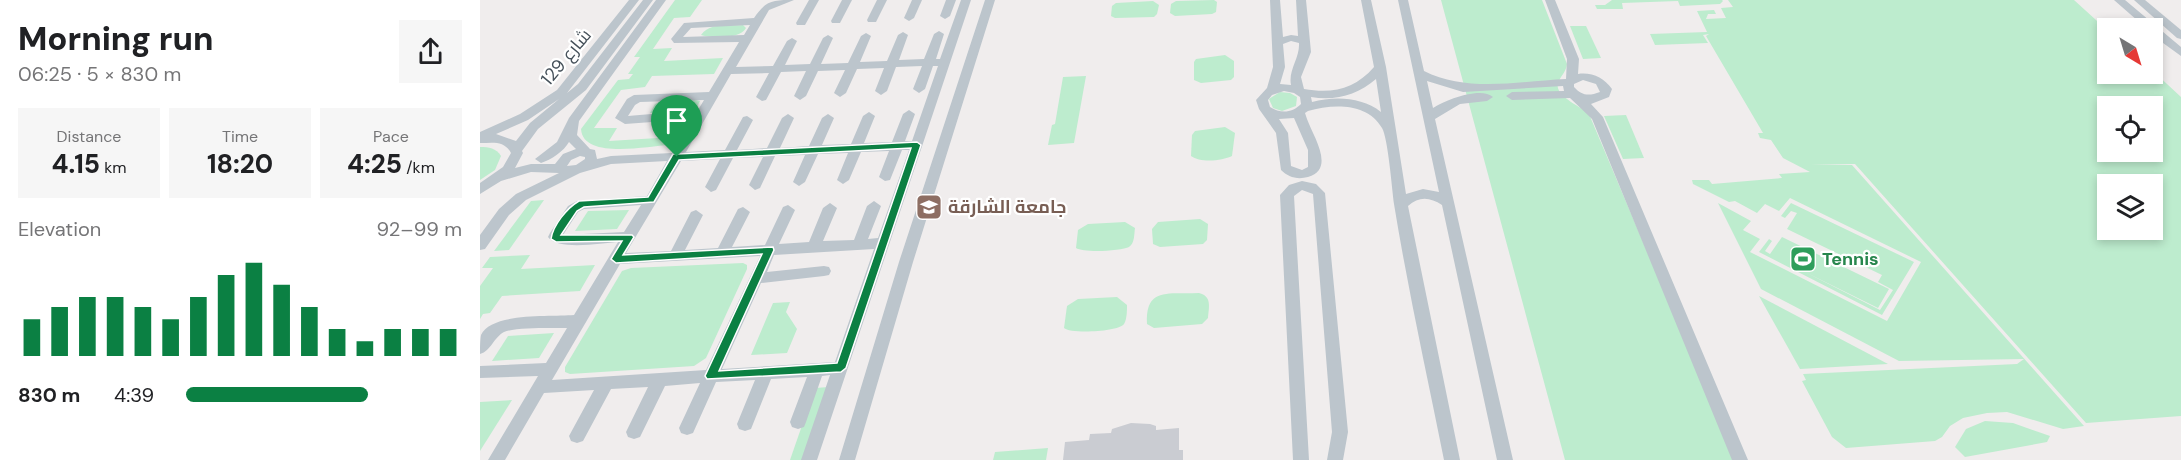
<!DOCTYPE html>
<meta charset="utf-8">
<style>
:root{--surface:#fff;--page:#f6f6f6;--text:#202124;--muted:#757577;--accent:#0b8043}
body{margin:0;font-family:"DM Sans",Cairo,sans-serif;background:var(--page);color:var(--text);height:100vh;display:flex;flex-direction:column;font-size:22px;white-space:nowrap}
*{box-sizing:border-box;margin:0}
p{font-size:20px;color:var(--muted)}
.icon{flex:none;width:33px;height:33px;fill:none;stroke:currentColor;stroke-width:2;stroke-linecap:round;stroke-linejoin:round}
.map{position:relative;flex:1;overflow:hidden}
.sheet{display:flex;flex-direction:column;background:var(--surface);width:480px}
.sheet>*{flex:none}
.needle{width:39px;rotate:142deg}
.controls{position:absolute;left:1617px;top:18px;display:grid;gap:12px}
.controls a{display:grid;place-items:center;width:66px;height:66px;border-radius:0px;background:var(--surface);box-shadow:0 3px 9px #0003;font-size:30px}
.pin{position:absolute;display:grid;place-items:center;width:51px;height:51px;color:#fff;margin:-62px -26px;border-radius:50% 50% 50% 0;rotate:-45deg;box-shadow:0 0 6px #0007}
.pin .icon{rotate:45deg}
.round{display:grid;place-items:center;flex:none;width:63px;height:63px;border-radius:0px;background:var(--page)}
.overview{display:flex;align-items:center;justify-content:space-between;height:102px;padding:0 18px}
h1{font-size:33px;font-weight:800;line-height:45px}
.figures{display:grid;grid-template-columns:repeat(3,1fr);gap:9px;height:102px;padding:6px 18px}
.figures div{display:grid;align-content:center;border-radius:0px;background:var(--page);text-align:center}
.figures b{font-size:26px;font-weight:800}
.figures small{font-size:16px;font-weight:400}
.figures p{font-size:16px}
.chart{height:168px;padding:12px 18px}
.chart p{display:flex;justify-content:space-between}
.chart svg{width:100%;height:108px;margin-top:6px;stroke:var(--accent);stroke-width:6}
ul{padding:0 18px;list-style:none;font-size:20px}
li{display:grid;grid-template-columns:96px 72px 1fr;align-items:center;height:45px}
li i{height:15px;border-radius:8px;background:var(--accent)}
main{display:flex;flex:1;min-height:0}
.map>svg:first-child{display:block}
.green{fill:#bdecce;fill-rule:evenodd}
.building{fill:#caccd2}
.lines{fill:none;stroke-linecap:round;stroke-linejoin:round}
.minor{fill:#bcc5cc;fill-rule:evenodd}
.route{fill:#0b8043;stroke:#fff;stroke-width:1.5;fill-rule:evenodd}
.labels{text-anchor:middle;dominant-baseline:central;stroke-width:4.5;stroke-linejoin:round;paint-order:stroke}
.street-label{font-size:18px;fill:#46515a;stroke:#fff}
.education-label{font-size:18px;font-weight:bold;fill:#785e54;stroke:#fff;text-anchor:start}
.leisure-label{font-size:18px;font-weight:bold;fill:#27864d;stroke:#fff;text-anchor:start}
</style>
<main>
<section class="sheet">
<div class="overview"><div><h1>Morning run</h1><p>06:25 · 5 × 830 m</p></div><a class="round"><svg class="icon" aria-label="share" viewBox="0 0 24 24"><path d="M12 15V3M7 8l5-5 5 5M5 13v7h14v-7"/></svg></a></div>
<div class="figures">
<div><p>Distance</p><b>4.15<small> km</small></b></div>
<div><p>Time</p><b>18:20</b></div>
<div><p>Pace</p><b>4:25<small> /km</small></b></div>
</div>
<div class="chart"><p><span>Elevation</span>92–99 m</p>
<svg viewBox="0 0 160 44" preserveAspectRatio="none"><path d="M5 44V29M15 44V24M25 44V20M35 44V20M45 44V24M55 44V29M65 44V20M75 44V11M85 44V6M95 44V15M105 44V24M115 44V33M125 44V38M135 44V33M145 44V33M155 44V33"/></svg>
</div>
<ul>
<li><b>830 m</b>4:39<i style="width:66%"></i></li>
</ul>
</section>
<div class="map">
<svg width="1701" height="460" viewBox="0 0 1701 460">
<rect width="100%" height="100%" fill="#f0eded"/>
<g class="green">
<path d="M195,0h27l-12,17 -16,1 -21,31 19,-1 -8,13 59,-3 -9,16 -62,2 -7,11 -24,3 -27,38h23l-8,13 65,-4 -5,8c-21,1 -86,15 -88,-16l37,-49 11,-1 4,-5h-5l12,-17h-6z"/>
<polygon points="734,0 737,2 736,12 732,14 695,16 690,13 691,4 696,1"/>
<path d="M961,0h101l25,64c-1,8 -5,10 -8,17 -8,14 22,25 30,33l146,346h-170z"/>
<polygon points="1132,0 1242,0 1243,1 1240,4 1200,6 1198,1 1142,3 1143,9 1117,9 1115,5 1125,5"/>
<path d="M1248,0h346l33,30 1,44h44l1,-3 28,26v319l-95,7 -231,-259h-44l41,1 232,261 -21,3 -56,-17 -20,1 -24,5 -13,8 -8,11 -7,4 -89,7 -14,-11 -30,-56 4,-1 -3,-6 214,-10 7,-5 -125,2 -138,-72 -43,-86 33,18 -8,9 17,9 -10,13 137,69 34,-59 -131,-64 -11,13 -14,-7 -8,9 -22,-12 -6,1 -36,-18 -1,-4h17l3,4 70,-6 -3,-4 31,-2 -27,-14 -12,-18 -11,-2 -2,-5h5l-57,-97 3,-2 -6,1 5,8 -53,2 -5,-11 57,-2 -10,-21 17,-1 2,4h-8l-2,5 20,-1 -5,-10 12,-1zM1672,106v46h-44v-46zM1672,184v46h-44v-46z"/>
<polygon points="673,1 679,5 677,14 674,17 635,18 631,16 632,6 636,3"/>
<path d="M263,25l3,3c-7,12 -34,10 -45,7 9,-13 27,-9 42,-10z"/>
<polygon points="1106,26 1121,58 1103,59 1090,26"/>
<polygon points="745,55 754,61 754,77 751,80 721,83 714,80 714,62 716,59"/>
<polygon points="606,76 594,143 568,145 572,125 575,124 583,77"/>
<polygon points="800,92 810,93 817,97 816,106 802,111 793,108 789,99"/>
<polygon points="184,100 216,100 220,101 216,109 212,111 170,113 175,104"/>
<polygon points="1146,115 1164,158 1143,159 1124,116"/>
<path d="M745,127l10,6 -3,23c-10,5 -32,7 -41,0l1,-21 3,-4z"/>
<path d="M0,147c9,0 16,1 21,9l-6,14 -15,10z"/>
<polygon points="64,200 29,250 14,251 51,201"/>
<polygon points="1311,203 1434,262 1402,315 1279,252 1289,239 1292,241 1285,251 1290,254 1302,237 1409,289 1398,308 1325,272 1400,310 1413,290 1398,282 1402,275 1307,229 1317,213 1311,211 1305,218 1301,216"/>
<polygon points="149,210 137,229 95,231 108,211"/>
<polygon points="720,219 728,224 727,240 723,244 680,247 673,244 672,229 678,222"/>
<path d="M645,222l10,6c-1,6 0,15 -6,19 -7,4 -46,6 -53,1l2,-18 10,-6z"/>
<polygon points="50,255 41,269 115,265 100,291 22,296 10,313 3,314 0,319 0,286 13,268 2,268 10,257"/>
<polygon points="263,263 267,265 267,269 226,358 214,366 90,374 85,372 85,367 142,271 151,268"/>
<path d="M719,293c13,3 10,14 9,25l-6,6 -48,4 -7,-4c-2,-38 23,-29 52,-31z"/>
<polygon points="1279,296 1408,364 1320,369"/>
<path d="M637,297l10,8c0,5 0,14 -3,19 -6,8 -54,10 -60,4l3,-22 11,-7z"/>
<polygon points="310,302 306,312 317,329 307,353 271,355 293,303"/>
<polygon points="74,333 59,358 12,361 28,336"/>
<polygon points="349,387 324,460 310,460 335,388"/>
<polygon points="32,400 0,451 0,402"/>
<polygon points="1505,421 1533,423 1570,436 1567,442 1485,457 1475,447 1486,429"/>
<polygon points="568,448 566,460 513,460 515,452"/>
</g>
<polygon class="building" points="651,423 670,424 676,426 676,430 699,428 699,450 703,450 703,460 583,460 585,442 609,440 610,434 631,433 632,429"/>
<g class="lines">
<g class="minor">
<path d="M149,0h10l-72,93 11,-9 65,-84h10l-67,90 -48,39 -16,22 1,2 -8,15 16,-4h24l8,-10 13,-5 -7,-7c-5,9 -18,18 -28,21l-6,-4 22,-17 12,-24 87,-118h10l-87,121 -2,14 13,14 5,1 2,9 14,-3 61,-3 21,-34 -68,5 -10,-6 12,-19 7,-4 75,-3 30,-50 -65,1 -3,-4 13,-16 70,-5c12,-18 19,-18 40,-18l-25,10 -33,57 37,-1 14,-25 5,-3 5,3 -12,24 25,-1 13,-26 5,-3 5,3 -12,26 27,-1 13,-27 5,-3 5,3 -11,26 27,-1 11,-26 5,-3 5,3 -9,25 25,-1 10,-25 5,-3 5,3 -8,25h4l21,-59h10l-154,460h-16l29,-85 -8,1 -16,46 -2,5 -6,2 -6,-2 -2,-5 17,-45 -36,2 -20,50 -6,2 -6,-2 -2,-5 18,-44 -39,2 -23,51 -6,2 -6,-2 -2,-5 21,-45 -35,3 -25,51 -6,2 -6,-2 -2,-5 22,-45 -37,2 -28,52 -6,2 -6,-2 -2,-5 25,-46 -50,3 -39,67h-17l50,-84 -58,2v-12l66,-3 21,-35c-14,0 -52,-1 -63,4 -10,5 -13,19 -24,22 0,-5 0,-14 1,-19 10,-23 71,-18 93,-20l44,-73c-16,1 -60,9 -70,-5l2,-4 18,-27 9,-5 70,-5 20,-35 -56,3 -31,9 -54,27 -17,15 -24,34 -5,1v-15l19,-26 17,-15 43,-21 -28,-1 -30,9 -21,13v-11l23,-16 8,-14c-7,-13 -18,-10 -31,-10v-11l40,-18 37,-24zM270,25l-6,10 -61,2 8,-9zM442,66l-9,23 6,4 6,-4 8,-23h5l-26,75h-7l10,-27 -6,-4 -6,4 -11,28 -28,1 11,-27 -6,-4 -6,4 -12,28 -29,1 12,-27 -6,-4 -6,4 -13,28 -29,2 14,-30 -6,-4 -6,4 -15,30 -30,2 16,-30 -6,-4 -4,1 -18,33 -39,2 45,-78 38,-1 -13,24 6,4 4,-1 15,-28 25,-1 -12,25 6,4 6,-4 12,-25 27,-1 -11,23 6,4 6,-4 11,-24 27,-1 -9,23 6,4 6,-4 9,-24zM79,99l-29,24 -14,18 -20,-7 32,-14zM224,100l-6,10 -70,6 7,-11 5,-3zM422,150h7l-31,88 -10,1 13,-33 -7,-5 -7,5 -13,34 -31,1 14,-33 -7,-5 -7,5 -14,34 -30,2 16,-34 -7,-5 -5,2 -18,38 -33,2 18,-35 -7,-5 -5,2 -20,39 -33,2 18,-35 -7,-5 -5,2 -20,39 -45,2 55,-92 39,-2 -15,28 6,5 5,-2 17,-32 30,-1 -14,28 6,5 5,-2 15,-32 30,-1 -12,27 6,4 6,-4 13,-28 30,-1 -11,27 6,4 6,-4 12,-28 28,-1 -10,26 6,4 5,-1zM100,156l5,1v2l-9,6 -9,1 4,-6zM161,205l-17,27 -61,3 15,-23 6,-3zM394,249l-39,113 -113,7 39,-86 63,-7 5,-1 2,-4 -2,-4 -5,-1 -57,6 7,-17zM280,256l-54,114 -154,10 68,-116z"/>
<polygon points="329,0 339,0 325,25 317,25 316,23"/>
<polygon points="362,0 372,0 360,23 352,23 351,21"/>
<polygon points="397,0 407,0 396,22 388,22 387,20"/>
<polygon points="432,0 442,0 434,18 429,21 424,18"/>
<polygon points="466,0 476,0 470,16 465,19 460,16"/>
<polygon points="505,0 515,0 433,262 375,460 359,460 419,262"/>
<path d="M790,0h10l3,37 8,-2 7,1 -2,-36h10l5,52 -10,25 3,12c29,5 51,0 70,-22l-13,-67h10l15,67 20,127 17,-5 16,3 -41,-192h10l16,71c43,22 96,10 142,8l1,-20 -22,-59h10l24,59 -1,15c14,-2 26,4 34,15l-3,8 -18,7 12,13 145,343h-16l-140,-341 -22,-21 -58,2 -6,-4 6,-4 52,-1 -1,-5 -100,6 -36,-11 6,27c12,-8 48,-22 60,-11l-6,4 -27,3 -25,15 78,341h-16l-55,-255c-12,-8 -23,-9 -34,1l52,254h-16c-17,-85 -36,-170 -50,-256 -2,-15 -6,-66 -12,-76 -15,-26 -50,-24 -74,-17l-3,2 2,6c6,17 29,50 1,58 -11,3 -20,0 -27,-7l-5,-37 -17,-24 -3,-9 11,-12 6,-21zM811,41l8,2c1,15 -11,27 -8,42l-11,-1 5,-17 -2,-23zM896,79l5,33c-19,-15 -46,-16 -69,-10l-1,-5c25,4 46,-2 65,-18zM1103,80l13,4 4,8c-11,4 -18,4 -26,-5v-3zM804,91l10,2 6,4 1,7c-9,9 -20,10 -31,3l-2,-7 4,-5zM814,118l14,32v17l-6,3 -11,-4 -3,-33 -9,-14z"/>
<polygon points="1634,0 1645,0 1701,47 1701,56 1672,35 1672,28 1666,28"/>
<polygon points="1654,0 1665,0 1701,30 1701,39 1697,38"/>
<polygon points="822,181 836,184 845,193 868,432 863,460 847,460 852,432 833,194 822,190 814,196 829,460 813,460 800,195 809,185"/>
</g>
</g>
<path class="route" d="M437,142l4,3 -75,223 -5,4 -134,7 -2,-3 57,-122 -146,9 -5,-4 11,-18 -66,1 -5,-3c2,-14 16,-31 28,-38l69,-4 25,-43h4zM431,148l-74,215 -118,8 55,-121 -1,-3 -150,8 11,-18 -2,-2h-71l16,-24 7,-4 70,-5 25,-42z"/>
<defs>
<symbol id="university-square" viewBox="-11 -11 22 22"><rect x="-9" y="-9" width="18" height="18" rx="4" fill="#8d6e63" stroke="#fff"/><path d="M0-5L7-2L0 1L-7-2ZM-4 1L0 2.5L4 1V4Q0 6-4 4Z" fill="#fff"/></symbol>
<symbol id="stadium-square" viewBox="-11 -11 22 22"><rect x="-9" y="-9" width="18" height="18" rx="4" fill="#2e9e5b" stroke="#fff"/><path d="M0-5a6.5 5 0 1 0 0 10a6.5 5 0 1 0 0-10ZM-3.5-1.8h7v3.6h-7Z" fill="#fff"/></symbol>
</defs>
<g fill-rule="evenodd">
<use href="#university-square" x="434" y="192" width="30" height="30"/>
<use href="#stadium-square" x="1308" y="244" width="30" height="30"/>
</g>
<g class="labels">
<g class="street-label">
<text transform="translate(86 57) rotate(-50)">شارع 129</text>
</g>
<g class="education-label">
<text x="468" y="207">جامعة الشارقة</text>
</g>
<g class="leisure-label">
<text x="1342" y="259">Tennis</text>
</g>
</g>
</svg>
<div class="controls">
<a><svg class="needle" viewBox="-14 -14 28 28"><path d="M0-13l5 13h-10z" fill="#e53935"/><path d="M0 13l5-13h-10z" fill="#757577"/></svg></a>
<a><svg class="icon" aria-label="locate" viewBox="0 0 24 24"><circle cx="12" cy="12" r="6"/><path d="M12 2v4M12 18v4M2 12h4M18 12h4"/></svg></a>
<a><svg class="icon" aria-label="layers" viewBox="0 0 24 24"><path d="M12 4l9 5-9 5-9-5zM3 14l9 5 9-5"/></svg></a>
</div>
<div class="pin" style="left:197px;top:157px;background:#1e9e55"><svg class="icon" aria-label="arrive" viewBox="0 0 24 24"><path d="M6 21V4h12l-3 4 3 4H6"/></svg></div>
</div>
</main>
